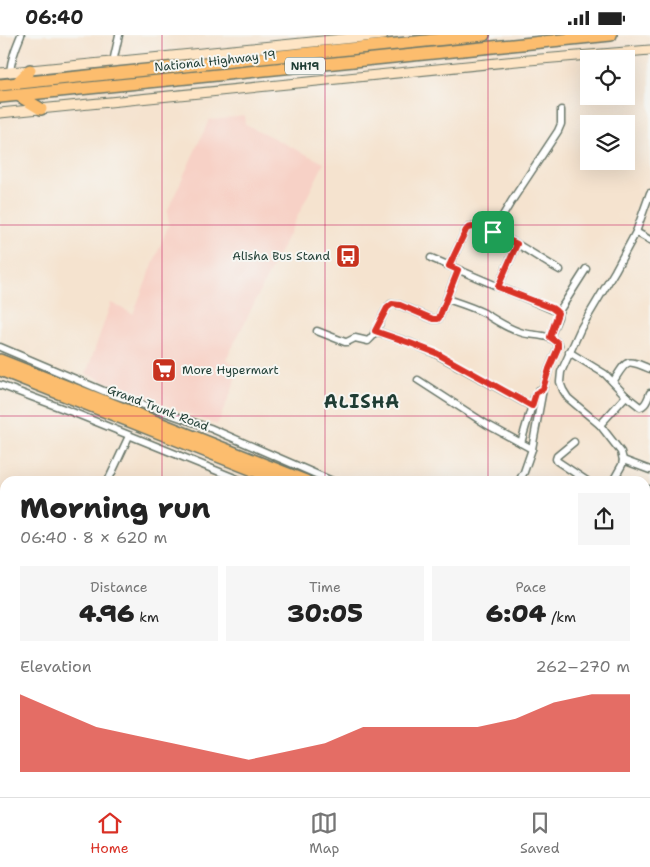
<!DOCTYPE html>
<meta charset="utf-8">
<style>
:root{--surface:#fff;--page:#f6f6f6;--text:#222;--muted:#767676;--line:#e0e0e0;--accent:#d93025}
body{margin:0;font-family:"Shantell Sans",sans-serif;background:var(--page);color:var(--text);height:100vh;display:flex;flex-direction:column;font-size:19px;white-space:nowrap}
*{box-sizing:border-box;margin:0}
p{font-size:16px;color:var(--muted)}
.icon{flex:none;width:28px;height:28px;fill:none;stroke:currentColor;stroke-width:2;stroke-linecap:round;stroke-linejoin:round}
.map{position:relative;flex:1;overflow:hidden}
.details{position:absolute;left:0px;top:441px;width:650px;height:321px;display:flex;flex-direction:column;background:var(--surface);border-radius:15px 15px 0 0;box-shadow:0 5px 20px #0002}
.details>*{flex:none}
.buttons{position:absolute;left:580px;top:15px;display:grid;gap:10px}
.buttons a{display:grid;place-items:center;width:55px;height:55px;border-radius:0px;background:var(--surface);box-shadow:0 5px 20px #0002;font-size:25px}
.pin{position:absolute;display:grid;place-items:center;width:42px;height:42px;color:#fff;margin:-21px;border-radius:10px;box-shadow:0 2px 8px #0006}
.round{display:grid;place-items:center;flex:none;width:52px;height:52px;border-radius:0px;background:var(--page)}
.headline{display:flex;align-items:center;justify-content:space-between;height:85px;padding:0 20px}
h1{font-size:28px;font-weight:800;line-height:38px}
.stats{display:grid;grid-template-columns:repeat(3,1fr);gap:8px;height:85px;padding:5px 20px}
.stats div{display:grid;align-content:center;border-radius:0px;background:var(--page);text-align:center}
.stats b{font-size:25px;font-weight:800}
.stats small{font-size:14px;font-weight:400}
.stats p{font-size:14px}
.chart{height:140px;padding:10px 20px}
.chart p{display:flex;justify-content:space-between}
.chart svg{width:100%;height:90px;margin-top:5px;fill:var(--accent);opacity:.7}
.status{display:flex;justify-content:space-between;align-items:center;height:35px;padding:0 25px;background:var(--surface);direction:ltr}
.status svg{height:14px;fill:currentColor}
.menu{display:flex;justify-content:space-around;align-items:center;height:70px;border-top:1px solid var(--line);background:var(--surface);font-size:14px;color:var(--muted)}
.menu a{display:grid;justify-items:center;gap:2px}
.menu .selected{color:var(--accent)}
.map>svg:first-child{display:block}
.built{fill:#f7d1c6}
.water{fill:#5ac7d0;stroke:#3c8282}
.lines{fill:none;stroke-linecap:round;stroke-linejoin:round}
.minor-casing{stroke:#6a776a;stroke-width:9}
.tertiary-casing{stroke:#6a776a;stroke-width:10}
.secondary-casing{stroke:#6a776a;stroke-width:11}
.trunk-casing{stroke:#6a776a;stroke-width:14}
.minor{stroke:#fff;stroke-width:6}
.tertiary{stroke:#fff;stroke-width:8}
.secondary{stroke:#fee5c5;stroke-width:9}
.trunk{stroke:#fcbd6e;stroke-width:11}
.route-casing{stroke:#fff;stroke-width:10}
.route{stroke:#d93025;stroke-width:6}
.grid{fill:none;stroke:#c2185b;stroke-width:1;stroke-opacity:0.55}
.labels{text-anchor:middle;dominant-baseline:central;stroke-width:4;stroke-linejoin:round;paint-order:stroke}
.shield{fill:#f6f6f2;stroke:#60746d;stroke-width:1}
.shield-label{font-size:11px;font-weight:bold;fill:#1f3d34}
.street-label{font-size:12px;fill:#1f3d34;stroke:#f6f6f2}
.poi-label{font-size:12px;fill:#1f3d34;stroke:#f6f6f2;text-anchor:end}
.district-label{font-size:18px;font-weight:bold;letter-spacing:1px;fill:#1f3d34;stroke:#f6f6f2}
</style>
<div class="status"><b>06:40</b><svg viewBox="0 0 49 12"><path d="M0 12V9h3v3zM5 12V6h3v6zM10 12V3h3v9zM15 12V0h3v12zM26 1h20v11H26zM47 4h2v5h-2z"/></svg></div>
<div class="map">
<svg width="650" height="762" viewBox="0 0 650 762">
<rect width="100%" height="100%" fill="#f6f6f2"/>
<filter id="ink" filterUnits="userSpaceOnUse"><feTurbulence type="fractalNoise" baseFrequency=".02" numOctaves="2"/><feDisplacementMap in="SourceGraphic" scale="10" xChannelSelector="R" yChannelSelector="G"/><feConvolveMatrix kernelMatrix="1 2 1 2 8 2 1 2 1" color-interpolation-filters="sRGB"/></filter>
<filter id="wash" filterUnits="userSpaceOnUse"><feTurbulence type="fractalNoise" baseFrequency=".0096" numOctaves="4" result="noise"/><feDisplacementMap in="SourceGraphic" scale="20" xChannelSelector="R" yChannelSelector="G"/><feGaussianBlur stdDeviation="1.12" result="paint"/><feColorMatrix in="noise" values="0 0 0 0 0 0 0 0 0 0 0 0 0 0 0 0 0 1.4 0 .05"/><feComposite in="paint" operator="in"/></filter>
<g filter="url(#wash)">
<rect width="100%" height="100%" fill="#f5e3cf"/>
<polygon class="built" points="244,80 245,89 324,128 226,325 238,332 232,355 217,390 86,339 111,268 133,279 169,189 167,177 209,85"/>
<polygon class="water" points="645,498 650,501 650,536 645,545"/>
</g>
<g filter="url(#ink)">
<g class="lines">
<defs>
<g id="minor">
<polyline points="113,27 119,0"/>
<path d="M10,37c1,-13 6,-25 11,-37"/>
<polyline points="493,197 511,167 558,96 561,89 561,75"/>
<polyline points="636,197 650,205"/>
<polyline points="431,223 556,276 558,278 558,282 550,302"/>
<path d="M449,231l17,-36 2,-2 4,-2c32,5 60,29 88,44"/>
<polyline points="498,252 517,209"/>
<path d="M447,264c12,4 25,8 37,14 13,8 24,16 39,20 12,3 29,1 36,12l-10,24 -6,20 -11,60 -8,23 -5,9"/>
<polyline points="558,278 586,234"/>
<path d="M317,296l28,11h2l8,-4 13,3c12,-9 12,-28 23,-37l9,1 33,14h5l1,-1 19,-48"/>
<polyline points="375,296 411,308 436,319 531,371"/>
<polyline points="0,312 106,357 210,393 332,446"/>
<path d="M569,317l36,22 21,22 14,11c6,-1 8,-9 10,-14"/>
<polyline points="418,345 486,389 532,414"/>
<path d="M613,347c14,-22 12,-24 37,-13"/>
<polyline points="0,350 72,377 242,446"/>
<polyline points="600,390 626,361"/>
<polyline points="574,407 557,421 556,424 557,426 587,446"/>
<polyline points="521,408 534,363 539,355 543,354"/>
<polyline points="623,425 650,435"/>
<polyline points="108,446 129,401"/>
<polyline points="613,446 622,430 623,425 621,417 600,390 568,363 563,355 560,347 561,337 581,293 615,236 636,197 650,158"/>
<polyline points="645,464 650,454"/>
<polyline points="645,487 650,490"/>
<polyline points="645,565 650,554"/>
<polyline points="0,678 5,670"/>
<polyline points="645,755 650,755"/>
<polyline points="286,758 301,762"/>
<polyline points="430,758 430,762"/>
<polyline points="266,762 271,758"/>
<polyline points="357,762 369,758"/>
<polyline points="546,762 547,758"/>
<polyline points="600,762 612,758"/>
</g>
<polyline id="tertiary" points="645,743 650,751"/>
<g id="secondary">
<polyline points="0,38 383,0"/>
<polyline points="0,78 517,26 650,15"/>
</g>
<g id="trunk">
<polyline points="17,48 30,35"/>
<polyline points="0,50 484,0"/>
<polyline points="18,60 41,74"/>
<polyline points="0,62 611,0"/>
<polyline points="0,325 306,446"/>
<polyline points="0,335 281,446"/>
<polyline points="645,694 650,701"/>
<polyline points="645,711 650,719"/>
</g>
</defs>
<use href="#minor" class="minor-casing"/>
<use href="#tertiary" class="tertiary-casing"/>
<use href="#secondary" class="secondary-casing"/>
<use href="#trunk" class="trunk-casing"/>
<use href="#minor" class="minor"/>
<use href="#tertiary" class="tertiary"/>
<use href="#secondary" class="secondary"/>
<use href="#trunk" class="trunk"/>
</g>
</g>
<g class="lines" filter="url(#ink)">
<defs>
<polygon id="route" points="472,192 493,197 517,209 498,252 552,273 556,276 558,278 550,302 558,308 558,313 549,334 543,354 536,358 532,371 436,318 410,308 375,296 387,273 392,269 400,270 433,284 438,284 439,283 458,235 449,231 466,195 468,193"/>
</defs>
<use href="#route" class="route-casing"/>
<use href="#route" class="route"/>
</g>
<path class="grid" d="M162,0v446M325,0v446M488,0v446M0,190h650M0,381h650M0,572h5M645,572h5M162,758v4M325,758v4M488,758v4"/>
<defs>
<symbol id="bus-square" viewBox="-11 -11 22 22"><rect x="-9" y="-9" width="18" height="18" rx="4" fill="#c8321e" stroke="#f6f6f2"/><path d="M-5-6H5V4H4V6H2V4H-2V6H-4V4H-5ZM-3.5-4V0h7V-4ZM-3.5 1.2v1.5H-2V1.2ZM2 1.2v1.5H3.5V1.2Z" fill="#fff"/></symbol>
<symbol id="supermarket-square" viewBox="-11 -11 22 22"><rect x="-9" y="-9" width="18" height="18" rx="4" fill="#c8321e" stroke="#f6f6f2"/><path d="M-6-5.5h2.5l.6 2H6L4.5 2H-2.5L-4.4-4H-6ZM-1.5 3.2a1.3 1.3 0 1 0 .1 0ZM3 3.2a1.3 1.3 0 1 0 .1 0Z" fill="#fff"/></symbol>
</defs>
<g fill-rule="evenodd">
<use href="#bus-square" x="334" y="207" width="28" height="28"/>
<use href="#supermarket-square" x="150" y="321" width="28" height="28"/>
</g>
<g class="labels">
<rect class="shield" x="285" y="22.5" width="40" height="17" rx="4"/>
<g class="shield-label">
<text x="305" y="31">NH19</text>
</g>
<g class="street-label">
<text transform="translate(215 26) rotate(-6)">National Highway 19</text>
<text transform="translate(158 373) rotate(21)">Grand Trunk Road</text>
</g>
<g class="poi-label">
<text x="330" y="221">Alisha Bus Stand</text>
<text x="182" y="335" text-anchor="start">More Hypermart</text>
</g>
<g class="district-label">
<text x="362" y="367">ALISHA</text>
</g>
</g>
</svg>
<div class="buttons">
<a><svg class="icon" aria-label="locate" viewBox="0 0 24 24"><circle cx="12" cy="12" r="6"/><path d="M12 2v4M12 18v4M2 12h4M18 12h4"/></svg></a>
<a><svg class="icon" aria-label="layers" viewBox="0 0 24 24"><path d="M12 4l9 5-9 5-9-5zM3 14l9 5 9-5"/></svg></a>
</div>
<div class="pin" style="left:493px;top:197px;background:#1e9e55"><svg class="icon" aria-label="arrive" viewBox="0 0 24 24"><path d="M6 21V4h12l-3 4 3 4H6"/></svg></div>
<section class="details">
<div class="headline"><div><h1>Morning run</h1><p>06:40 · 8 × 620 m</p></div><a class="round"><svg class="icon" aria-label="share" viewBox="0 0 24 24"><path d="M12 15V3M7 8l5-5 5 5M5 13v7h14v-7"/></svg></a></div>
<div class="stats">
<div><p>Distance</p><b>4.96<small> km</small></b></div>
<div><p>Time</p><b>30:05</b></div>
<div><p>Pace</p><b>6:04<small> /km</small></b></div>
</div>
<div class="chart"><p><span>Elevation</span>262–270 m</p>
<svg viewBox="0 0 160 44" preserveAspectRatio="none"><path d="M0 44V6L10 14L20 22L30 26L40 30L50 34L60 38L70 34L80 30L90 22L100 22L110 22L120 22L130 18L140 10L150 6L160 6V44z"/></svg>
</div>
</section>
</div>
<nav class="menu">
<a class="selected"><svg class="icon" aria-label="home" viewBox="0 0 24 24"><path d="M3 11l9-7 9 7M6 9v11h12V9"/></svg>Home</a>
<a><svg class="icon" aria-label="map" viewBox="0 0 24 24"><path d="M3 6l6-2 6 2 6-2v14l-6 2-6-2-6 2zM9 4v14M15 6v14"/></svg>Map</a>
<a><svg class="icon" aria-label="saved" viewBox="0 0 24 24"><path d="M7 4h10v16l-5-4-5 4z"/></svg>Saved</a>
</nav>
